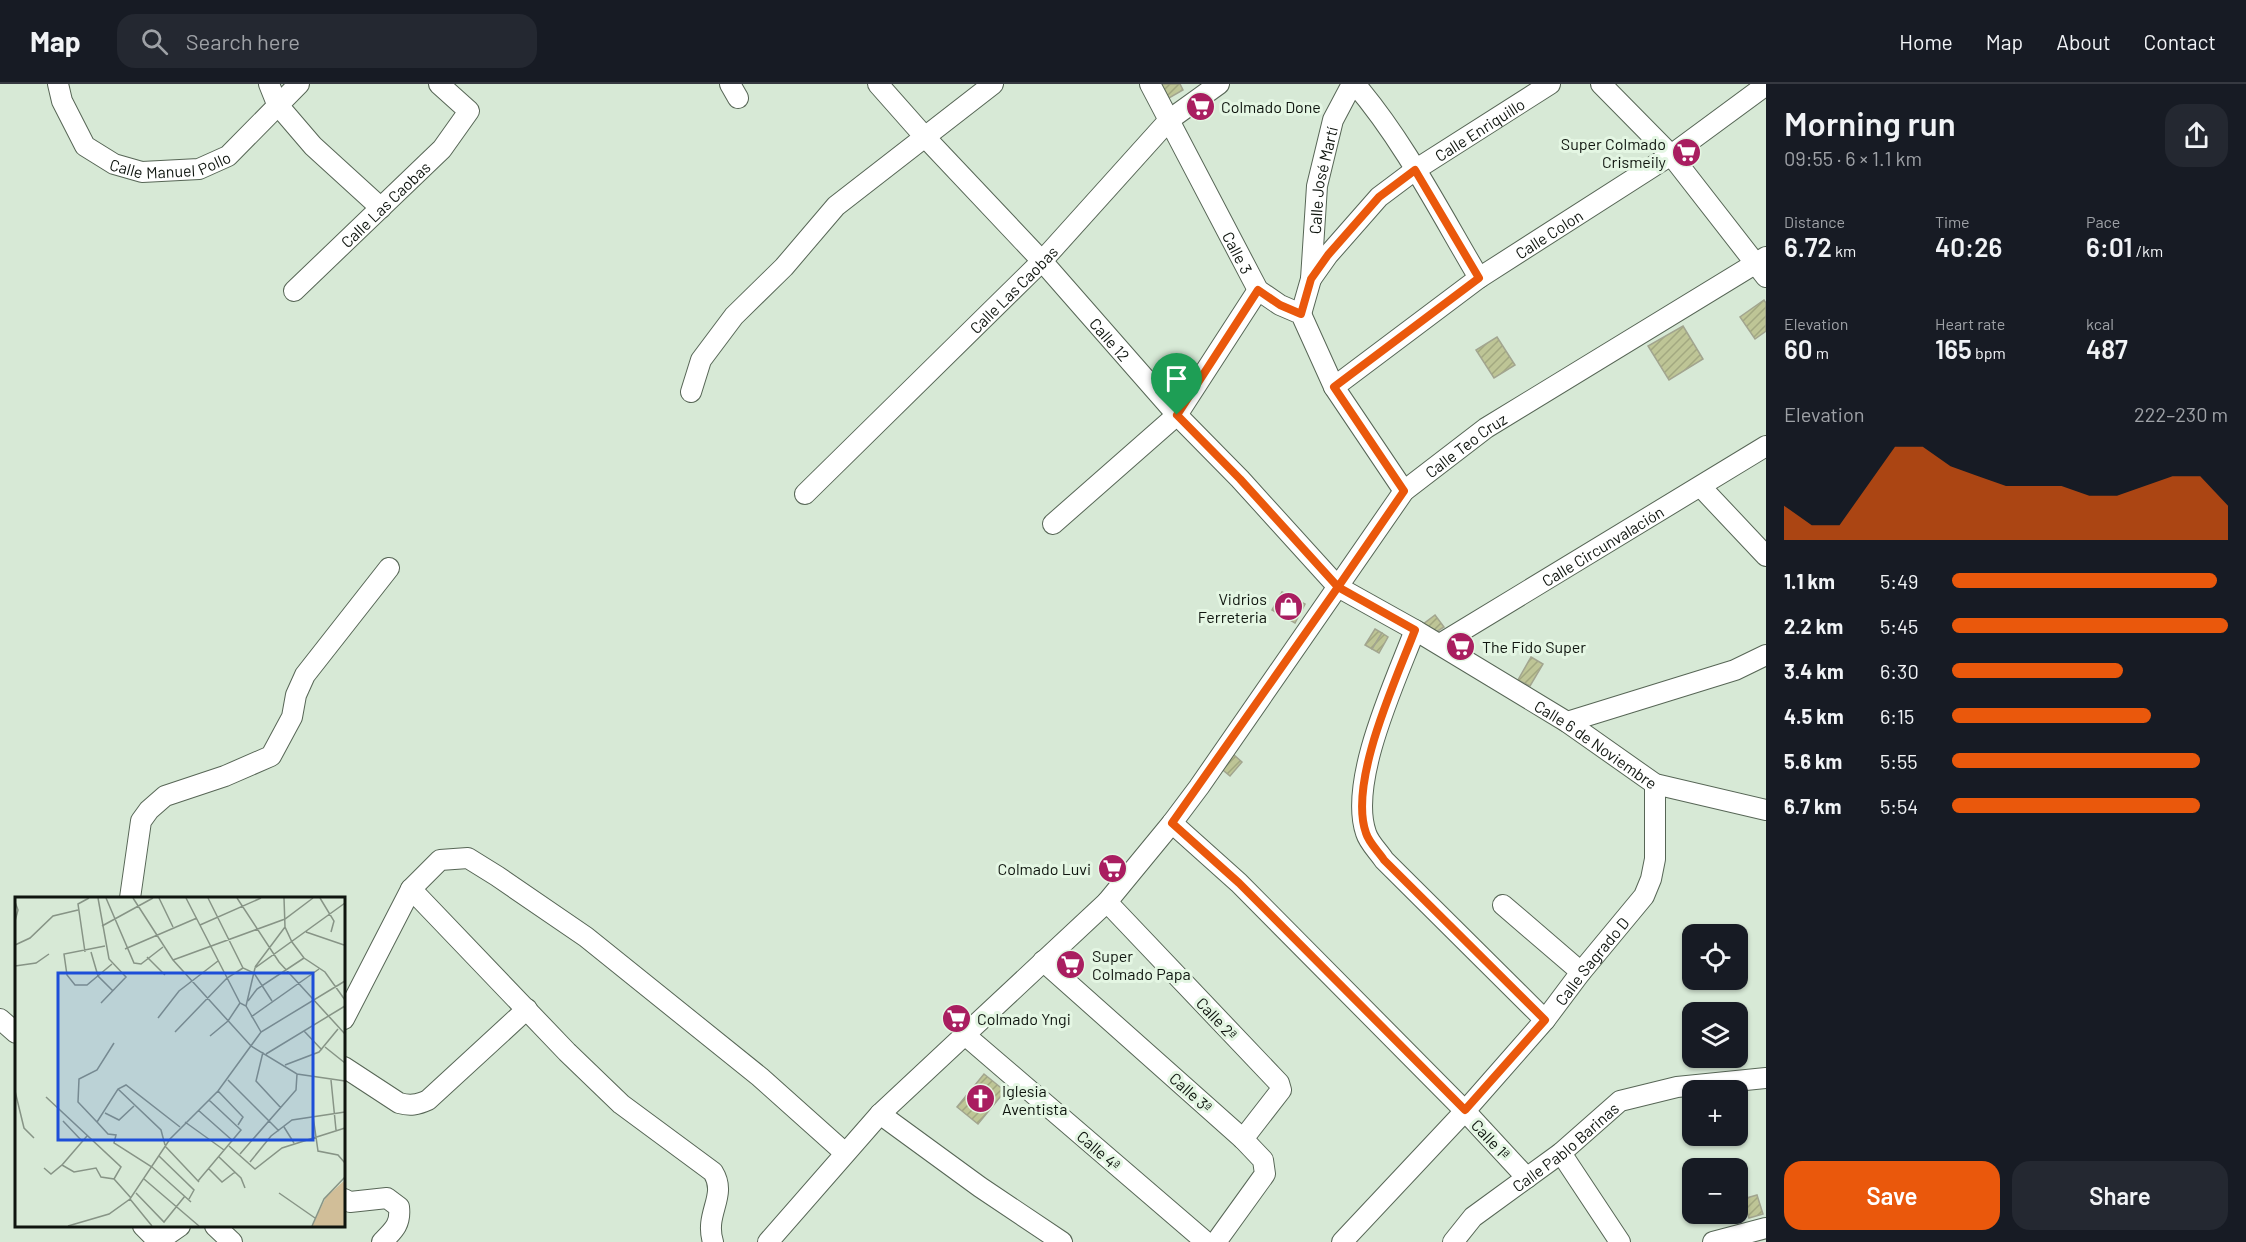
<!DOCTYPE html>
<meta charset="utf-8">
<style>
:root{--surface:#171b24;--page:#242831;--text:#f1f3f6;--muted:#9ea1a6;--line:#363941;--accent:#ea580c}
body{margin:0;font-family:Barlow,sans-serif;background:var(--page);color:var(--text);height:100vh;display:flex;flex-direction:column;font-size:22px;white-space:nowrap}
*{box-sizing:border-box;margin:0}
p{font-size:20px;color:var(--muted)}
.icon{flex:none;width:33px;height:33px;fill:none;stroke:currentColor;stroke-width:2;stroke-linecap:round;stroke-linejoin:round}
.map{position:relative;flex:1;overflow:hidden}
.drawer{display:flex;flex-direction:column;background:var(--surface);width:480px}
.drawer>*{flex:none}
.controls{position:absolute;left:1682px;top:840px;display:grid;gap:12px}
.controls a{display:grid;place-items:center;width:66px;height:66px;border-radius:12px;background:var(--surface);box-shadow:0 2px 4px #0004;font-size:30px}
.pin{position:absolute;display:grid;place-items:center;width:51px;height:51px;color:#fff;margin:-62px -26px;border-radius:50% 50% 50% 0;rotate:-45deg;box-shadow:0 0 6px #0007}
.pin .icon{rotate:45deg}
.round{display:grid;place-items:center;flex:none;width:63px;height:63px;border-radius:18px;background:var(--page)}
.overview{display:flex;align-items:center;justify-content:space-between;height:102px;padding:0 18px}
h1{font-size:33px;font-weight:600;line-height:45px}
.metrics{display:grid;grid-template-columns:repeat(3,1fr);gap:9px;height:102px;padding:6px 18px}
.metrics div{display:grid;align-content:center}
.metrics b{font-size:26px;font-weight:600}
.metrics small{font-size:16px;font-weight:400}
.metrics p{font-size:16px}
.chart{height:168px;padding:12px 18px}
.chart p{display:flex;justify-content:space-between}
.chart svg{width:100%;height:108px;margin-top:6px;fill:var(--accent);opacity:.7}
.cta{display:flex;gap:12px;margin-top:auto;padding:12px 18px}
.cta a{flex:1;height:69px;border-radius:18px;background:var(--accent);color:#fff;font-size:24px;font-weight:600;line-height:69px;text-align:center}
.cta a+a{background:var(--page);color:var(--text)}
ul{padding:0 18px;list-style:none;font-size:20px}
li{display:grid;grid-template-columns:96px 72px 1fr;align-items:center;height:45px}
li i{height:15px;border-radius:8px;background:var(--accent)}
header{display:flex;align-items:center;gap:36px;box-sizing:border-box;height:84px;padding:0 30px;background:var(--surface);border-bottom:2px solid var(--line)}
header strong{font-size:28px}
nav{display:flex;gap:33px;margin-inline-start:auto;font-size:21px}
.search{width:420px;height:54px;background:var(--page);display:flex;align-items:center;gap:15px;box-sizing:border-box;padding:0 21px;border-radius:18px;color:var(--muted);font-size:22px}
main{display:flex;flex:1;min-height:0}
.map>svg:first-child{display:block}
.building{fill:url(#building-hatch);stroke:#a2a58f;stroke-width:1.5}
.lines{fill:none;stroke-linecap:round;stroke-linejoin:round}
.minor-casing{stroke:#576656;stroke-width:22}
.minor{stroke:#fff;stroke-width:20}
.route-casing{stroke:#fff;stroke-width:12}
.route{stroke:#ea580c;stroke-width:8}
.labels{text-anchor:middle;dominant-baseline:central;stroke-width:6;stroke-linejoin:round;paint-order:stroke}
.poi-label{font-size:16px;fill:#0f150f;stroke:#e4f6e3;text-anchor:start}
.street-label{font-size:16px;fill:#0f150f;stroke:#e4f6e3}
.inset-road{fill:none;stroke:#879486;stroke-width:1.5}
.view{fill:#1d4ed8;fill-opacity:0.15;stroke:#1d4ed8;stroke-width:3}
.inset-edge{fill:none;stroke:#0f150f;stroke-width:3}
</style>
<header>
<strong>Map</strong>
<div class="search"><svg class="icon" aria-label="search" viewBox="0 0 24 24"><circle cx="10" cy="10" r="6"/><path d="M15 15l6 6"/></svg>Search here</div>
<nav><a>Home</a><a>Map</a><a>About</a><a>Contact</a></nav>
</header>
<main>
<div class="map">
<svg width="1766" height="1158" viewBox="0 0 1766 1158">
<defs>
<pattern id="building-hatch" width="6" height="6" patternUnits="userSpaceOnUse" patternTransform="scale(1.5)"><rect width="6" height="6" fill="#bec596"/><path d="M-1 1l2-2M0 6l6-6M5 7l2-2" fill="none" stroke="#a2a880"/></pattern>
</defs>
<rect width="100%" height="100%" fill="#d7e9d6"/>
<g class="building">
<polygon points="1152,0 1180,0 1183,6 1162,18"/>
<polygon points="1764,216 1766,219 1766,247 1755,255 1740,233"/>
<polygon points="1683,242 1703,275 1669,296 1648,262"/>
<polygon points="1497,253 1515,281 1494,294 1476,266"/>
<polygon points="1282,508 1305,520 1295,539 1272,526"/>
<polygon points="1435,531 1444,543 1430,552 1422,541"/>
<polygon points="1375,545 1382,549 1372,565 1365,561"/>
<polygon points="1382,549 1388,553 1379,569 1372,565"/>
<polygon points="1531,573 1543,580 1530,602 1518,596"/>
<polygon points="1225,663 1242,678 1230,692 1213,678"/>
<polygon points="1110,775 1121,781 1113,793 1102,786"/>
<polygon points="1070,865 1081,876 1070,889 1064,884 1064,872"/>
<polygon points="954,926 964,936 957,942 947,932"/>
<polygon points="984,990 1005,1007 978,1040 957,1023"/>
<polygon points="1757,1111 1763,1130 1749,1134 1743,1115"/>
</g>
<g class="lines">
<defs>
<g id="minor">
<path id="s1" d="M58,0l4,17 23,45 29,18 28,8 57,-3 29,-13 71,-72"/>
<polyline points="269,0 277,20 313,62 381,124"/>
<polyline points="730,0 738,14"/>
<path id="s2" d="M878,0l46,52 118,125 135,154 63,64 98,108 77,43 152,92 88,62 111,26"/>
<path id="s3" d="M1150,0l108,206 22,15 21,9 33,73 70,104"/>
<path d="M1355,0c49,57 86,130 124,194"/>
<polyline points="1601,0 1671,71 1766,193"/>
<path id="s4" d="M1311,195l17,-24 51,-58 36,-27 135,-86"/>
<path id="s5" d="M294,207l148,-142 27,-38 -30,-27"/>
<path id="s6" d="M1301,230l10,-35 6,-93 16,-66 19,-36"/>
<path id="s7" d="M1334,303l145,-109 192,-123 95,-70"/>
<polyline points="691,308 701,276 734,232 784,183 836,122 993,0"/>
<polyline points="1701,403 1766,472"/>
<path id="s8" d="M805,410l237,-233 127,-141 50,-36"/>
<polyline points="1053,440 1177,331 1258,206"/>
<path d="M1415,546c-19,50 -67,151 -49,203 3,10 13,19 18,27l161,160"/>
<path id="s9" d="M1440,560l326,-198"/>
<polyline points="1567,638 1735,586 1766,571"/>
<polyline points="1172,739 1239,799 1465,1027 1527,1094"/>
<path d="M411,805l156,163 54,52 92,68c15,24 -9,41 0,70"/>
<polyline points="130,814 141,737 149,726 165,712 225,692 271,672 292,633 296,611 305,591 389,484"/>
<polyline points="1107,818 1279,999 1281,1006 1243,1055"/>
<polyline points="1503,821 1581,888"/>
<polyline points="1043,877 1243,1055 1263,1076 1265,1090 1216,1158"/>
<polyline points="0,935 16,949"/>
<polyline points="344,935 411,805 440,776 468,774 497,792 586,853 760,993 845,1069"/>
<polyline points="965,951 1206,1158"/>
<path d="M344,983l55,36c11,3 18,2 29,-3l99,-91"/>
<polyline points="880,1030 980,1103 1062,1158"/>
<polyline points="1561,1069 1620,1158"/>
<path d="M344,1115l6,3 37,-4 12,9c2,17 -5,23 -17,35"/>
<polyline points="143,1142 158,1157"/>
<polyline points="215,1142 232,1158"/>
<polyline points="157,1158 180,1142"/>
<path id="s10" d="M768,1158l112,-128 227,-212 65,-79 27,-36 205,-296 82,-63 280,-171"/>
<path id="s11" d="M1342,1158l123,-131 80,-91 36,-48 63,-76 7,-17 4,-20v-75"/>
<path id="s12" d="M1453,1158l20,-25 88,-64 59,-52 57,-14 89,-9"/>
<polyline points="1713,1158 1766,1144"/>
</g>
</defs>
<use href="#minor" class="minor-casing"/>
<use href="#minor" class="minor"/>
</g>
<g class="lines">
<defs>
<path id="route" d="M1177,331l63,64 98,108 -166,236 67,60 226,227 80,-90 -161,-160c-5,-8 -15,-17 -18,-27 -18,-51 30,-153 49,-203l-77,-43 66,-96 -70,-104 145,-109 -64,-108 -36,27 -51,58 -17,24 -10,35 -21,-9 -22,-15 -81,125"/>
</defs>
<use href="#route" class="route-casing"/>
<use href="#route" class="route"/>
</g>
<defs>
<symbol id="supermarket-disc" viewBox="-11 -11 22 22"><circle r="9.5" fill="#a91e60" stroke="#e4f6e3"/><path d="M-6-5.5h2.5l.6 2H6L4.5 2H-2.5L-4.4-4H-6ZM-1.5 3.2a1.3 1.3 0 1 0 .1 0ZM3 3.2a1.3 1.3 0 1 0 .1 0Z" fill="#fff"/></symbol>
<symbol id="shop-disc" viewBox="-11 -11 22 22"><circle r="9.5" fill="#a91e60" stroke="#e4f6e3"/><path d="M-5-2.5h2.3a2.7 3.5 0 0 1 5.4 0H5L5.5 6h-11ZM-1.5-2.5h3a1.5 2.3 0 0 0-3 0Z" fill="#fff"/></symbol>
<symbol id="church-disc" viewBox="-11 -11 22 22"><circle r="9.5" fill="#a91e60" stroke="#e4f6e3"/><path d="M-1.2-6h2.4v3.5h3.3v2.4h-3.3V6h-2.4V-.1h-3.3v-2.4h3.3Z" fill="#fff"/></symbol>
</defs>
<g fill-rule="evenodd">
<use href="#supermarket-disc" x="1184" y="6" width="33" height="33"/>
<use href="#supermarket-disc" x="1670" y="52" width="33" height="33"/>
<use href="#shop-disc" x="1272" y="506" width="33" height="33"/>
<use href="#supermarket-disc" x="1444" y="546" width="33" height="33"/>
<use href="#supermarket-disc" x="1096" y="768" width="33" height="33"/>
<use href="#supermarket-disc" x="1054" y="864" width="33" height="33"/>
<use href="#supermarket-disc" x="940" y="918" width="33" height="33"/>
<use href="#church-disc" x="964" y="998" width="33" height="33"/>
</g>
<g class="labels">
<g class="poi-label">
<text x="1221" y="22">Colmado Done</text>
<text x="1666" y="59" text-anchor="end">Super Colmado<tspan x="1666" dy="18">Crismeily</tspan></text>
<text x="1267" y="514" text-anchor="end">Vidrios<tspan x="1267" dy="18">Ferreteria</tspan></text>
<text x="1482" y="562">The Fido Super</text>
<text x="1091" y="784" text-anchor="end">Colmado Luvi</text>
<text x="1092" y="871">Super<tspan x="1092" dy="18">Colmado Papa</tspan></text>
<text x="977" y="934">Colmado Yngi</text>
<text x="1002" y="1006">Iglesia<tspan x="1002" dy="18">Aventista</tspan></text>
</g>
<g class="street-label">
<text stroke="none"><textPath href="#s4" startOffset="228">Calle Enriquillo</textPath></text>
<text stroke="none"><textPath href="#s1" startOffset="160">Calle Manuel Pollo</textPath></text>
<text stroke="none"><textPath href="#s6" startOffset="136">Calle José Martí</textPath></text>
<text stroke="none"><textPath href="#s5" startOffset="126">Calle Las Caobas</textPath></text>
<text stroke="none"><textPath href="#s7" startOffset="264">Calle Colon</textPath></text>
<text stroke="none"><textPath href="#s3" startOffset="190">Calle 3</textPath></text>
<text stroke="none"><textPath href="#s8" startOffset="292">Calle Las Caobas</textPath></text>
<text stroke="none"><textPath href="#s2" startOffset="345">Calle 12</textPath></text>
<text stroke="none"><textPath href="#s10" startOffset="1065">Calle Teo Cruz</textPath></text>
<text stroke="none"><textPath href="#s9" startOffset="190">Calle Circunvalación</textPath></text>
<text stroke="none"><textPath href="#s2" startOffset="984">Calle 6 de Noviembre</textPath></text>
<text stroke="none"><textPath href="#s11" startOffset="376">Calle Sagrado D</textPath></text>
<text transform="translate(1217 934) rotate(47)">Calle 2ª</text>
<text transform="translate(1191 1008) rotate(42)">Calle 3ª</text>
<text transform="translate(1491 1055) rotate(47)">Calle 1ª</text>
<text stroke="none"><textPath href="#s12" startOffset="148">Calle Pablo Barinas</textPath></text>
<text transform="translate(1099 1066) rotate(41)">Calle 4ª</text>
</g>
</g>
<g transform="translate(15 813)">
<rect width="330" height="330" fill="#d7e9d6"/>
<path d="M330,283v46h-33l14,-29z" fill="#d1be98"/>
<path class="inset-road" d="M83,1l11,61 17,18 -25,26M91,1l28,65 7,1 22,-17M118,1l40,62 78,86 46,28 48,7M144,1l14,29M171,1l54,105 6,3 15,26M193,1l35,70 11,5 18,28M222,1l42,64 66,72M269,1l1,29 7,15 12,16 21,14 20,28M305,1l14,23 -3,11M0,5l3,8 -3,11M185,28l61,-27M87,29l51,-28M291,35l38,13M0,48l15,-7 23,-22 25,-6M90,49l-41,8 3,21 8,10h12l25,-21M110,52l72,-31M70,55l-7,-48 11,-6M76,55l7,24 15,15M132,60l18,18M158,63l112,-41 28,-21M0,69l21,-3 13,-9M240,70l30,-40M233,104l9,-12 47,-31M231,109l9,-38 90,-65M236,120l68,-48M143,121l21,-27 39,-30M289,134l18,19M160,135l52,-54 16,-10M195,139l18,-15 12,-18M99,146l-17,27 -18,9 -1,23 19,20 21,-33 8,-4 54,42M310,150l20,16M248,155l-7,29 25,27M251,157l79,-48M270,168l34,-13 19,-23M213,183l51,51M316,183l5,50M103,192l43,41 4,15M0,194l9,37 10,10M203,194l25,26 -5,8M31,200l75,70 -7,12M183,213l35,31M90,216l14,7 15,-14M298,219l5,35 20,4 7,8M48,224l18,19M82,225l11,12 8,1 -2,8 38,24 39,35M170,225l39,28M269,230l10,16M150,249l34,36M214,249l26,23 27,-21 63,-20M225,257l56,-64 1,-16M144,259l35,34 -5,9M204,260l22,21 4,10M235,265l21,-26 21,-16 53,-8M47,268l25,-29M29,271l7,6 11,-9 12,7 22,-4 5,9 13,2 17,19M193,271l14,14 13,-10M129,282l55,47M183,284l43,-51 -32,-30M121,296l28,29 21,-26M264,296l36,25M115,302l22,27M53,329l41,-12 21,-15 40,-60 48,-48 43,-59 84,-51M297,329l12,-27 21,-22"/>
<path class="view" d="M43,76h255v167h-255z"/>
<rect width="330" height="330" class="inset-edge"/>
</g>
</svg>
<div class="controls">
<a><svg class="icon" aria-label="locate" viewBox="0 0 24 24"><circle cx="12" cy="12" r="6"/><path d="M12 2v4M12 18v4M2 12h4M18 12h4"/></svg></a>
<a><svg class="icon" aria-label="layers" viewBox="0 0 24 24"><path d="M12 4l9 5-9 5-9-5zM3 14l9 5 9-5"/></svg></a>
<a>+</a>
<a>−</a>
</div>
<div class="pin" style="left:1177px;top:331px;background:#1e9e55"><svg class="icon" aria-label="arrive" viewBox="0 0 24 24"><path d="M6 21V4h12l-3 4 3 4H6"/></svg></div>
</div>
<section class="drawer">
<div class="overview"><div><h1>Morning run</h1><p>09:55 · 6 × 1.1 km</p></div><a class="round"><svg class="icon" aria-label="share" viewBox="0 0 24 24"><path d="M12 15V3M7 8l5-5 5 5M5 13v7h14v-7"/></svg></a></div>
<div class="metrics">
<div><p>Distance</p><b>6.72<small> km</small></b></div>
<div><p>Time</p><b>40:26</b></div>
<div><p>Pace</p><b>6:01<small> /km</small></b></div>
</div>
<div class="metrics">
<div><p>Elevation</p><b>60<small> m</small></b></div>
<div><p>Heart rate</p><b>165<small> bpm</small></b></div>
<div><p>kcal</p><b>487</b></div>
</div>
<div class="chart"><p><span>Elevation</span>222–230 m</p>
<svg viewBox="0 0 160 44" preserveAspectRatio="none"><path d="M0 44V30L10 38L20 38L30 22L40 6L50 6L60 14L70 18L80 22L90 22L100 22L110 26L120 26L130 22L140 18L150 18L160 30V44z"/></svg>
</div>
<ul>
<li><b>1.1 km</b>5:49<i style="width:96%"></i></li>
<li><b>2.2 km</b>5:45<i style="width:100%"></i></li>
<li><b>3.4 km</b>6:30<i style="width:62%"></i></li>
<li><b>4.5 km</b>6:15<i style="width:72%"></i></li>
<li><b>5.6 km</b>5:55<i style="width:90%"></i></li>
<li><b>6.7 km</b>5:54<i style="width:90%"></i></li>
</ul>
<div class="cta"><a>Save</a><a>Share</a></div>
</section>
</main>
